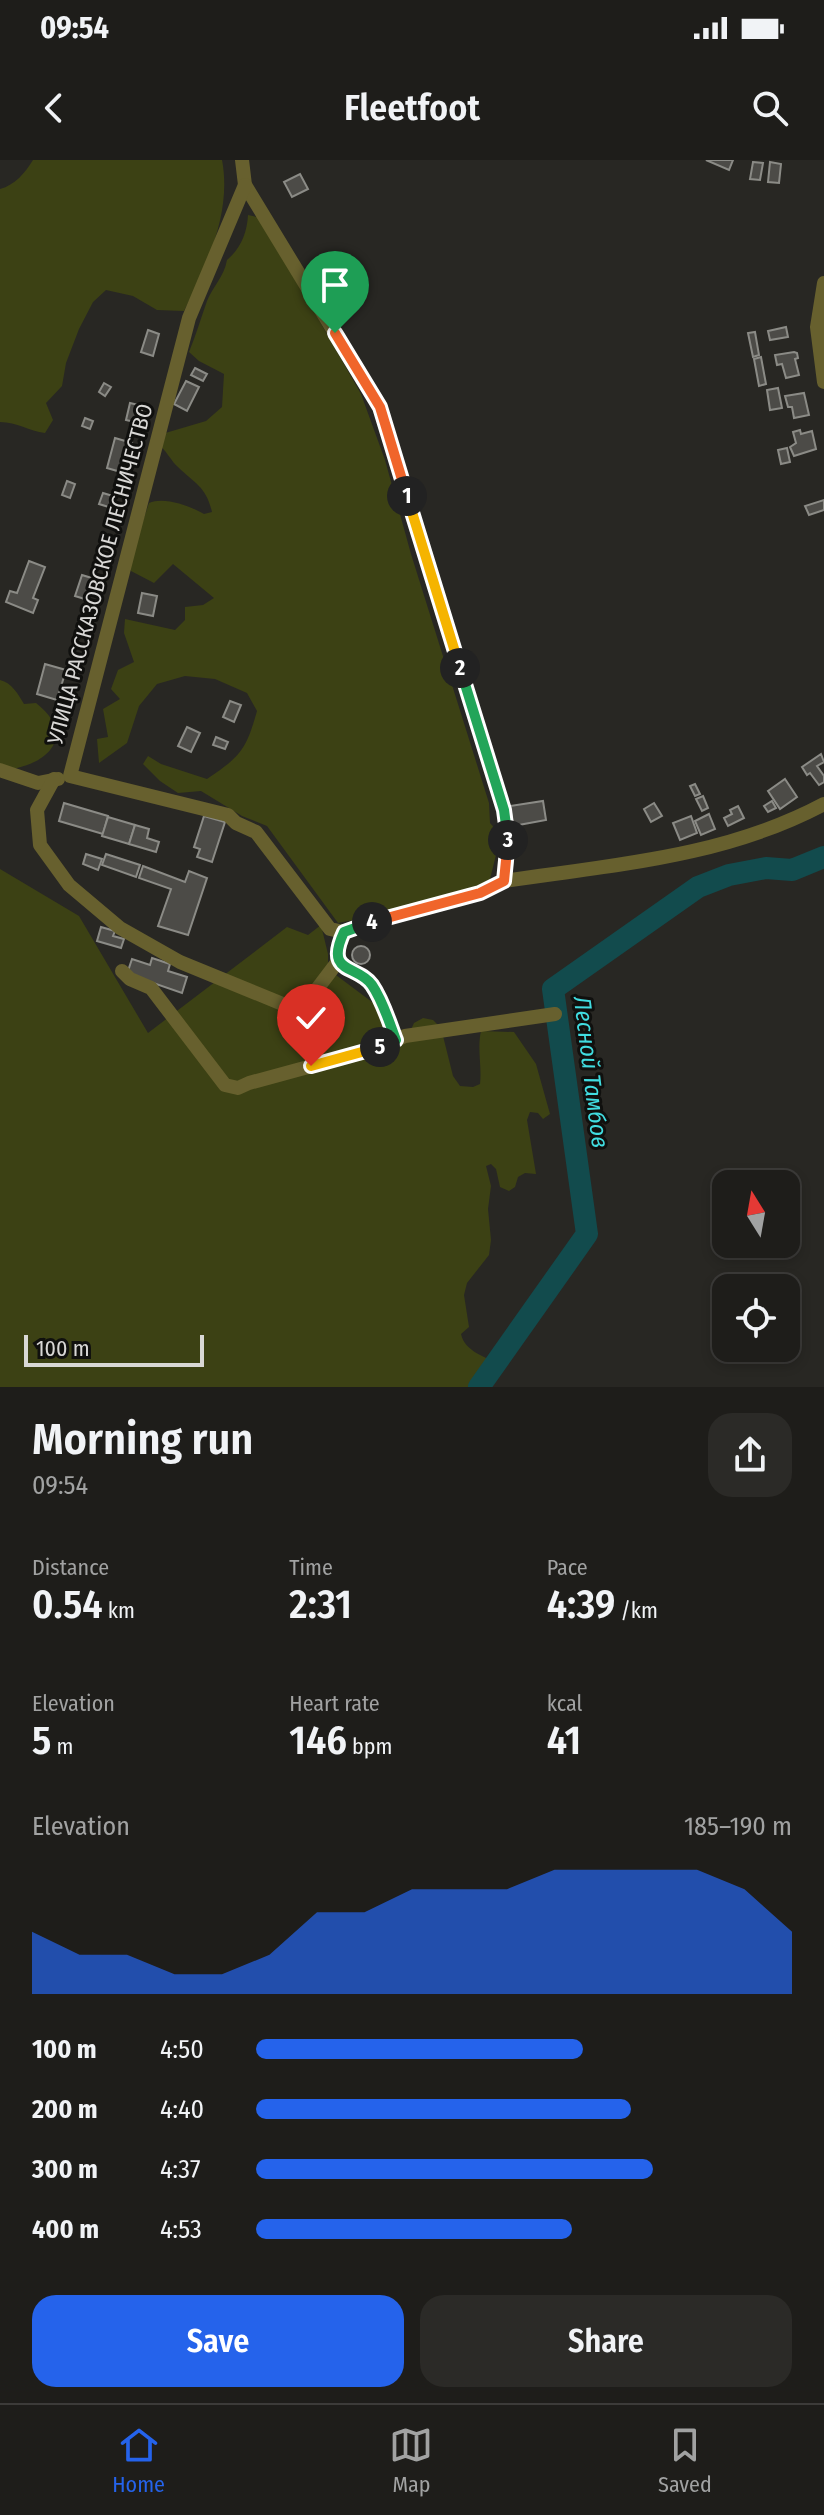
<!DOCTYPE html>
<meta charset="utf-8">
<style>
:root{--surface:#1e1d1a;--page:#2b2a27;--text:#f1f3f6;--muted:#a1a2a2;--line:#3c3b39;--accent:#2563eb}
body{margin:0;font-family:"Fira Sans Condensed",sans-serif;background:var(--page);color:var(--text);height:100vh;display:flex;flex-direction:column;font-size:30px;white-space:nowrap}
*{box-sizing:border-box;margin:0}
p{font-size:26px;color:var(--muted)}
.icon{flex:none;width:44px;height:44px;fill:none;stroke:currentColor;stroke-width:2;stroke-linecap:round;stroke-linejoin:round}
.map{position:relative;height:1227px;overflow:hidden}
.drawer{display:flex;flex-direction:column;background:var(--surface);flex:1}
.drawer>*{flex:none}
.needle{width:52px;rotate:349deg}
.tools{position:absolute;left:712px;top:1010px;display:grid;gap:16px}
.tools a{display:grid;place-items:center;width:88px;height:88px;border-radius:16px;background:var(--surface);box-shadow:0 4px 12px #0003,0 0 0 2px var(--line);font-size:40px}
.scale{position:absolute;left:24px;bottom:20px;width:180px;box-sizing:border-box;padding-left:8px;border:4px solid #d9d8d6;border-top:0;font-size:22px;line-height:28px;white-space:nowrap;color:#d9d8d6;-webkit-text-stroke:6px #10100e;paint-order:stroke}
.pin{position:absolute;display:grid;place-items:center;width:68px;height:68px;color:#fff;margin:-82px -34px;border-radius:50% 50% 50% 0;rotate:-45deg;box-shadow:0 0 8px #0007}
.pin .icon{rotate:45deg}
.km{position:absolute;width:40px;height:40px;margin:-20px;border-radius:50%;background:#222;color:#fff;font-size:22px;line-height:40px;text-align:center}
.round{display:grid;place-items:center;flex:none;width:84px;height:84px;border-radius:24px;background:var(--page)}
.overview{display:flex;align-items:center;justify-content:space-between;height:136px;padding:0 32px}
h1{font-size:44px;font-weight:600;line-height:60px}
.metrics{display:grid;grid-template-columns:repeat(3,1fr);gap:12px;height:136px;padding:8px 32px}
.metrics div{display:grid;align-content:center}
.metrics b{font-size:40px;font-weight:600}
.metrics small{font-size:22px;font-weight:400}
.metrics p{font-size:22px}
.chart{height:224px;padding:16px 32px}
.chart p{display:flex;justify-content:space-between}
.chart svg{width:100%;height:144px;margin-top:8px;fill:var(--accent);opacity:.7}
.primary-button{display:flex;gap:16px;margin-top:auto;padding:16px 32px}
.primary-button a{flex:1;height:92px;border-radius:24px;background:var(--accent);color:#fff;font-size:32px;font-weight:600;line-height:92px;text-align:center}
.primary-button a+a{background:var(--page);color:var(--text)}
ul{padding:0 32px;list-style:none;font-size:26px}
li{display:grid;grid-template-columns:128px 96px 1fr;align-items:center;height:60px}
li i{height:20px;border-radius:10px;background:var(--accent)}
.status{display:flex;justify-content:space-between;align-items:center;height:56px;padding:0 40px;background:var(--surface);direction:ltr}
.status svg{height:22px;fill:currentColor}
header{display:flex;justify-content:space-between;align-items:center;height:104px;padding:0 32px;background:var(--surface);font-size:36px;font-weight:600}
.dock{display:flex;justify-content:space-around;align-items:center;height:112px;border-top:2px solid var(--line);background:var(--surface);font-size:22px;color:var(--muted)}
.dock a{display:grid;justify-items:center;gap:4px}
.dock .current{color:var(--accent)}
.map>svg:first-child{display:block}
.green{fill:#3c4114}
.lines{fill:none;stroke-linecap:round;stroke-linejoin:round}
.river{stroke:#124b4d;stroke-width:22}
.building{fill:#4c4b47;stroke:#8b8b86;stroke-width:2}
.street{stroke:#67602e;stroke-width:14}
.split-1-casing{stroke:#fff;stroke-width:16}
.split-2-casing{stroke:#fff;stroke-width:16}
.split-3-casing{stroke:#fff;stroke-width:16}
.split-4-casing{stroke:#fff;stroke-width:16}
.split-5-casing{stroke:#fff;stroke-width:16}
.split-6-casing{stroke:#fff;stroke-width:16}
.split-1{stroke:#f0652b;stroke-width:10}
.split-2{stroke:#f5b400;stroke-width:10}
.split-3{stroke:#22a559;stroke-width:10}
.split-4{stroke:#f0652b;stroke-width:10}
.split-5{stroke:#22a559;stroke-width:10}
.split-6{stroke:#f5b400;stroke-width:10}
.labels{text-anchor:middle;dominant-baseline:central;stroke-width:6;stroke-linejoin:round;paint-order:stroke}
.street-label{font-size:22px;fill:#d9d8d6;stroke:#10100e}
.water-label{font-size:24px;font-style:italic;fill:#41dde1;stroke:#10100e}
</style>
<div class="status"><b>09:54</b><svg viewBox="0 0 49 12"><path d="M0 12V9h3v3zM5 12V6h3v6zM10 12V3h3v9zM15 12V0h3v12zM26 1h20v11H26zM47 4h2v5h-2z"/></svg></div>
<header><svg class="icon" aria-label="back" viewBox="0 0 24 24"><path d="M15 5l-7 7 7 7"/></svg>Fleetfoot<svg class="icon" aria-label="search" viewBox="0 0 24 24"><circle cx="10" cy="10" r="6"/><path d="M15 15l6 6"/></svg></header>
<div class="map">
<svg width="824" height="1227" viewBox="0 0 824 1227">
<rect width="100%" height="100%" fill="#282723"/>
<g class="green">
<path d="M33,0h189c10,52 -15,105 -38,151l-27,-1 -24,-14 -27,-6 -13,12 -14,27 -13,34 -4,23 -16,17 7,17 -8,13c-16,-2 -28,-11 -45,-11v-233c15,-4 25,-16 33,-29z"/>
<path d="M248,55l13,3 100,176 24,66 26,94 78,249 1,20 11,12 -12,48 -89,28 -62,12 -71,-97 -25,-10 -41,-25 -23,2 -18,-12 -17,-17 5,-8 13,8 46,15c34,-23 39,-29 50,-68l-10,-18 -32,-14 -30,-3 -28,8 -18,22 -12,37 -28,20 -2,-24 11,-2 -5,-28 17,-10 -9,-10 7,-19 16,-8 -10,-29 1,-14 50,11 10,-10v-13l18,-2 11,-7 -41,-34 -19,19 -23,-12 -1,-12 19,-56c15,-7 41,3 55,11l8,-2c-6,-26 -17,-28 -34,-45 -7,-6 -10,-14 -17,-20l1,-13 44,-13 16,-14 2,-33 -25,-13 -10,-9c7,-17 12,-34 18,-51 6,-15 17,-24 20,-41 14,-12 20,-27 21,-45z"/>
<path d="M0,520c12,3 18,14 24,24l12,-1c45,35 6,66 -36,67z"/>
<path d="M0,709l79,47 69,117 139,-106 21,8 13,-10 7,29v15l52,39 17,42 10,-12 7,-15 9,-5 10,2 8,8 12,48 7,10 13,1 7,-3c2,-18 -3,-35 1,-53l33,1 22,32 14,50 -7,5 -5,-6 -8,-1 -3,8 9,54 -11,-1 -7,4 -3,10 -6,4 -9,-4 -4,-18 -5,-5 -5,2 5,20 -3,23 3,31 -2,15 -22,28 -3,12 5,32 -8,7c4,18 24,22 39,31l-29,22h-471z"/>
</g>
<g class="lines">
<polyline class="river" points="479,1227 587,1074 553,829 698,727 729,715 766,708 792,710 824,697"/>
</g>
<g class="building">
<polygon points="706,0 733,0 729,10"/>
<polygon points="753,2 763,3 760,20 750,19"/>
<polygon points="770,2 781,4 779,23 768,22"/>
<polygon points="300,14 308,29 292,37 284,22"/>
<polygon points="786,167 788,177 770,180 768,171"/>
<polygon points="148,170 159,174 153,196 141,192"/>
<polygon points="755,172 759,195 753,197 748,173"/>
<polygon points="794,192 797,193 798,198 795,199 799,215 786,218 782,204 777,205 775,195"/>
<polygon points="761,197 766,224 759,226 754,199"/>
<polygon points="195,208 207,214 203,221 191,215"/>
<polygon points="186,221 199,227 187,251 174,244"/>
<polygon points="104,223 111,227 105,236 99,232"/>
<polygon points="778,228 782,248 770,250 767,230"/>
<polygon points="804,233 809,255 794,258 792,247 788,247 785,236"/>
<polygon points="130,243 143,246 139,263 126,260"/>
<polygon points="85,258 93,261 90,269 82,266"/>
<polygon points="800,270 801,274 812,271 816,289 794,296 790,287 796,283 793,272"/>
<polygon points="115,278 132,283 124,313 107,308"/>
<polygon points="787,288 790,302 781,304 778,290"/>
<polygon points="67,321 75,324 70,338 62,335"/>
<polygon points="103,333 116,337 112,348 99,344"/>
<polygon points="824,340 824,350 809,355 805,346"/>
<polygon points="29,401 45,407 33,438 38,440 33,453 6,442 10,431 17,433"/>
<polygon points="82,415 95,419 88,440 75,436"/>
<polygon points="142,433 157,436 153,456 138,453"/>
<polygon points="45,504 66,510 57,540 37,534"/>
<polygon points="230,541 241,545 234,562 223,557"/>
<polygon points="187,567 200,573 191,592 178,586"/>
<polygon points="216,577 228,582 225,589 213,585"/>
<polygon points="821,594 824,602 817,606 824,616 824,622 819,625 810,613 807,615 802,607"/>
<polygon points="785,619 797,637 780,649 768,631"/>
<polygon points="695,624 700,634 695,636 690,626"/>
<polygon points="703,636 708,648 702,651 696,639"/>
<polygon points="543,641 546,660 513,666 510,646"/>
<polygon points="772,641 776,648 768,652 764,646"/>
<polygon points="64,643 108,656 103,674 59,661"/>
<polygon points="654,643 662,656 651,662 644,649"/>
<polygon points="738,646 744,658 728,666 724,658 732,654 730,650"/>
<polygon points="709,654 715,669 701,675 695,661"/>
<polygon points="204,656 225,662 212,702 197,697 200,689 194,687"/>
<polygon points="691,656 697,673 680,680 673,663"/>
<polygon points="108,657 135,665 129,684 102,676"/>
<polygon points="135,665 149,669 147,678 159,682 156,692 129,684"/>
<polygon points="86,694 102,699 98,710 83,704"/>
<polygon points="106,694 140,705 136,717 102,705"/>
<polygon points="143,706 185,722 189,711 207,718 188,775 158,766 171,729 139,718"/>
<polygon points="101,767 115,771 113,776 124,779 121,788 97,781"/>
<circle cx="361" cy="795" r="9"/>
<polygon points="152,798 170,804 168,811 187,817 182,833 127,814 132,799 150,805"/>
</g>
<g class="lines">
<g class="street">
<polyline points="242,0 245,25 380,247 504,650 509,685 504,721"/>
<path d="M245,25l-56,133 -119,458 158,39 8,8 20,9 74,97 14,3 11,-5 125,-34 24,-12c109,-16 221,-24 320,-77"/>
<polyline points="824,123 817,167 824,222"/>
<polyline points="0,610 38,623 58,619"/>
<polyline points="54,619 37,650 40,685 69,725 120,768 180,802 285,845 311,837 339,800"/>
<path d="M344,772c-20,43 13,32 28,53 11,16 17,37 24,55"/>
<polyline points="122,811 130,819 151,828 225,925 238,928 249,923 374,889 405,876 555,854"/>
</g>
</g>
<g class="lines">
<defs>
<polyline id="split-1" points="335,173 380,247 407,336"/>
<polyline id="split-2" points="407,336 460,508"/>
<polyline id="split-3" points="460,508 504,650 508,680"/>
<polyline id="split-4" points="372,762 480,733 504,721 508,680"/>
<path id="split-5" d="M372,762l-28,10c-20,43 13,32 28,53 11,16 17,37 24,55l-16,7"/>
<polyline id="split-6" points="311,906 380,887"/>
</defs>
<use href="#split-1" class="split-1-casing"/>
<use href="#split-2" class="split-2-casing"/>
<use href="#split-3" class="split-3-casing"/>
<use href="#split-4" class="split-4-casing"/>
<use href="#split-5" class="split-5-casing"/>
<use href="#split-6" class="split-6-casing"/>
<use href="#split-1" class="split-1"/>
<use href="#split-2" class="split-2"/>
<use href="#split-3" class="split-3"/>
<use href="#split-4" class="split-4"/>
<use href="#split-5" class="split-5"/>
<use href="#split-6" class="split-6"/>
</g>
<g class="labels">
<g class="street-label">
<text transform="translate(100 414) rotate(-75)">УЛИЦА РАССКАЗОВСКОЕ ЛЕСНИЧЕСТВО</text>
</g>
<g class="water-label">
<text transform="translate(591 912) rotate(83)">Лесной Тамбов</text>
</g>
</g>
</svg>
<div class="tools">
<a><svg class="needle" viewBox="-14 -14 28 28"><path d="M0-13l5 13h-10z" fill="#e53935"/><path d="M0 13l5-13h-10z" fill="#a1a2a2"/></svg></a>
<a><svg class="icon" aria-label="locate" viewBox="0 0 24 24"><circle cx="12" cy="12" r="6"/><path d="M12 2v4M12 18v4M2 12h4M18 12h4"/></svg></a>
</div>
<div class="scale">100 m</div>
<div class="pin" style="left:335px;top:173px;background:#1e9e55"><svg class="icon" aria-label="arrive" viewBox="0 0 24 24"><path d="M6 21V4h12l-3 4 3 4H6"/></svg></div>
<div class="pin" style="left:311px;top:906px;background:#d93025"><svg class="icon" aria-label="check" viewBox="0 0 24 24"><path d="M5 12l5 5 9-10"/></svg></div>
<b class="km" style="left:407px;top:336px">1</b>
<b class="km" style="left:460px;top:508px">2</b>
<b class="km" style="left:508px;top:680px">3</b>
<b class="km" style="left:372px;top:762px">4</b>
<b class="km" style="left:380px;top:887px">5</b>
</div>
<section class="drawer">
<div class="overview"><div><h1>Morning run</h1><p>09:54</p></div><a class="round"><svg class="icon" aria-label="share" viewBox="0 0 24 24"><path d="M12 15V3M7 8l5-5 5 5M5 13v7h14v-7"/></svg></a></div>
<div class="metrics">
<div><p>Distance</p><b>0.54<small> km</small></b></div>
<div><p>Time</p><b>2:31</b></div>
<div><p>Pace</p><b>4:39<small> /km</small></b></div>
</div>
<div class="metrics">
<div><p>Elevation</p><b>5<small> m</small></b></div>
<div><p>Heart rate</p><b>146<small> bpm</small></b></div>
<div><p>kcal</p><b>41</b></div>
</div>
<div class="chart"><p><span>Elevation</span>185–190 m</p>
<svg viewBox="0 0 160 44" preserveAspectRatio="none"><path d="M0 44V25L10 32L20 32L30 38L40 38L50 32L60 19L70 19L80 12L90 12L100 12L110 6L120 6L130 6L140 6L150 12L160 25V44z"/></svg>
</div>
<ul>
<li><b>100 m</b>4:50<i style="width:61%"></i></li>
<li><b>200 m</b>4:40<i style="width:70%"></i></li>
<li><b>300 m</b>4:37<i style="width:74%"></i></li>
<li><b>400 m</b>4:53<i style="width:59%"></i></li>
</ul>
<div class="primary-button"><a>Save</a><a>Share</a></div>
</section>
<nav class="dock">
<a class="current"><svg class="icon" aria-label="home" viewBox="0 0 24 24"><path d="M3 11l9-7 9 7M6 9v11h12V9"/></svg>Home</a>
<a><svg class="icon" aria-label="map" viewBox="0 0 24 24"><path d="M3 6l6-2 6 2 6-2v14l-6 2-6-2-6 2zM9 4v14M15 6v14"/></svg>Map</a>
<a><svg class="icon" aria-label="saved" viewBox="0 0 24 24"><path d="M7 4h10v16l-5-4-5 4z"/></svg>Saved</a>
</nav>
